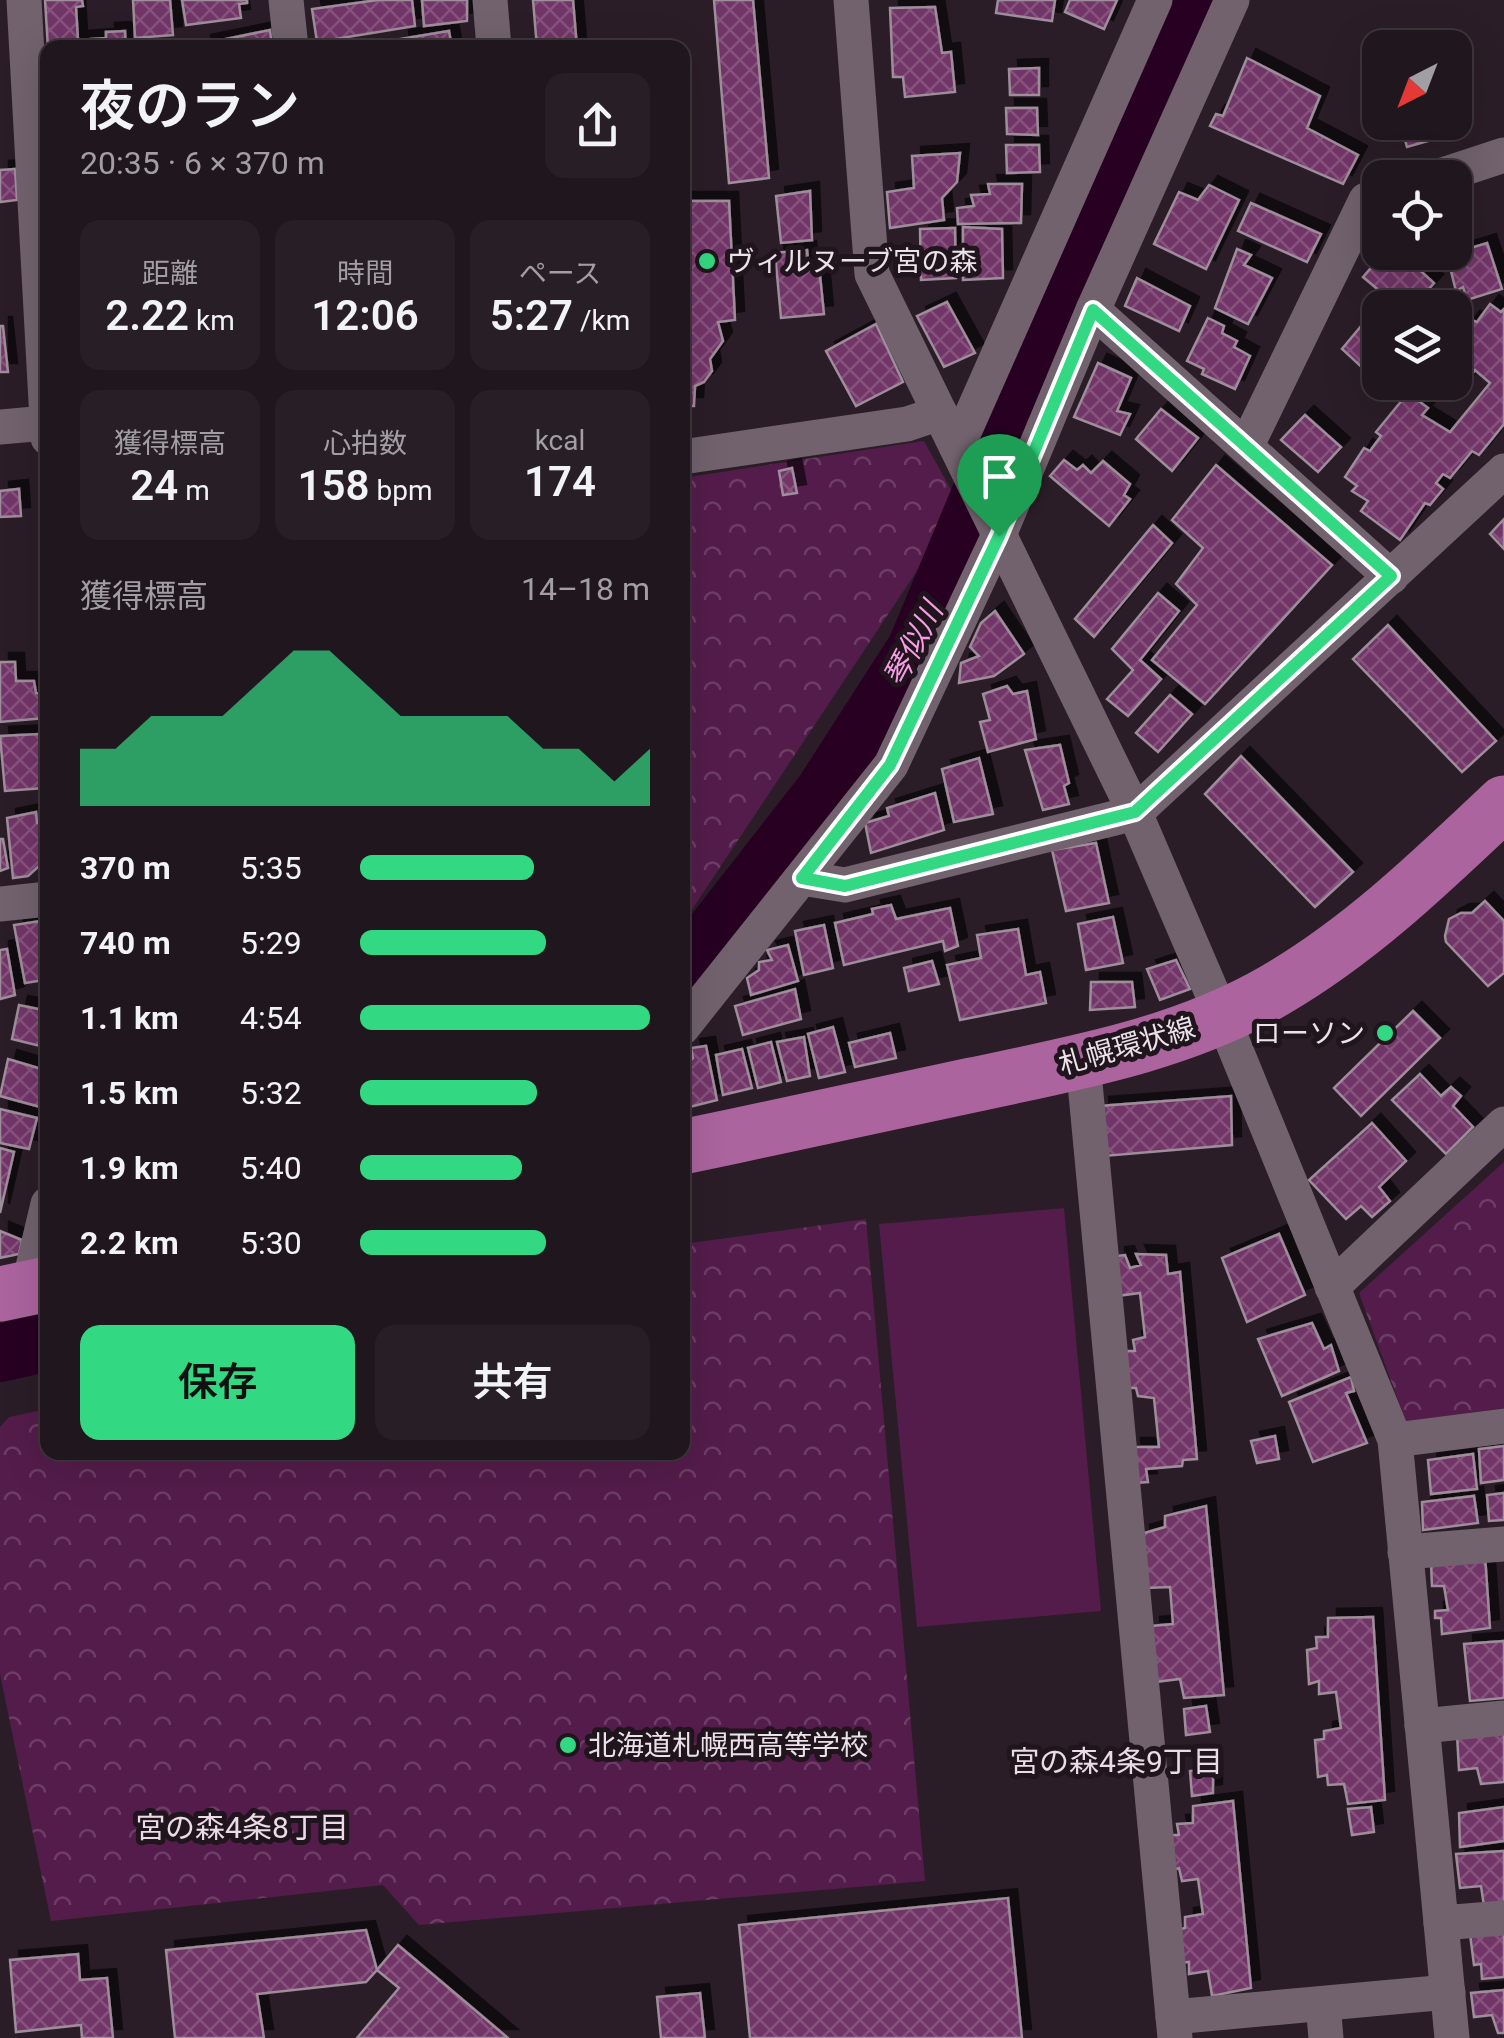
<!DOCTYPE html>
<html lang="ja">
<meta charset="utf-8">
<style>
:root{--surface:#20161d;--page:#281f26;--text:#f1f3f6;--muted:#a29fa4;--line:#3d353b;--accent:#33d882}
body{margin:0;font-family:Roboto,"Noto Sans JP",sans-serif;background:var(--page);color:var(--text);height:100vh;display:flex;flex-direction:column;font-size:38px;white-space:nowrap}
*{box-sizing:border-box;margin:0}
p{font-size:32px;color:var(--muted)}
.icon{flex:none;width:55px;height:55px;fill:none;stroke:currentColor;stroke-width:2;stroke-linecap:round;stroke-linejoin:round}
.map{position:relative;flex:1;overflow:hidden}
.panel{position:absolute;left:40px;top:40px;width:650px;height:1420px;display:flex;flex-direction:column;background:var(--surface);border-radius:20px;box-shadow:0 10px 40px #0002,0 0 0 2px var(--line)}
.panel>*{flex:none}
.needle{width:65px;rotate:222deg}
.buttons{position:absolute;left:1362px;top:30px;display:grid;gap:20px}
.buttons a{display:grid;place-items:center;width:110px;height:110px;border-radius:20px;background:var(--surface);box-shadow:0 10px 40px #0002,0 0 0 2px var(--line);font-size:50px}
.pin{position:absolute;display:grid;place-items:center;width:85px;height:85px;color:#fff;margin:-102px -42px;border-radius:50% 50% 50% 0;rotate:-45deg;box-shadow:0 0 10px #0007}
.pin .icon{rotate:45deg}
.round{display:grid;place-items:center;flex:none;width:105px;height:105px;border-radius:20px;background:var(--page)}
.overview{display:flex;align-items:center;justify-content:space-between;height:170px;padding:0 40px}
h1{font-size:55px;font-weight:600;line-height:75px}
.stats{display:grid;grid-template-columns:repeat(3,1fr);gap:15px;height:170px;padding:10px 40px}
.stats div{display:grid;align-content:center;border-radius:20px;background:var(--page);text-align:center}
.stats b{font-size:42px;font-weight:600}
.stats small{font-size:28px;font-weight:400}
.stats p{font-size:28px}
.chart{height:280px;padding:20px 40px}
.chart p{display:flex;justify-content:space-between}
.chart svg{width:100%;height:180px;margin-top:10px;fill:var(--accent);opacity:.7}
.action{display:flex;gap:20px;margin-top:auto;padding:20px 40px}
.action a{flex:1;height:115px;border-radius:20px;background:var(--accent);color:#111;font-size:40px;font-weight:600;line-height:115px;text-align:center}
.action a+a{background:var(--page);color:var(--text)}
ul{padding:0 40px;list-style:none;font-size:32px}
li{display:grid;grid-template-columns:160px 120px 1fr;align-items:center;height:75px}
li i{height:25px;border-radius:12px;background:var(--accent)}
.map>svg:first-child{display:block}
.grass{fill:#541c4b}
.park{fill:url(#park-crowns)}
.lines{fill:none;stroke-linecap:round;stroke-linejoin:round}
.river{stroke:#270022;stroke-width:58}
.building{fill:url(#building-cross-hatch);stroke:#9e8d9a;stroke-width:2.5;filter:url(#shadow)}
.minor{stroke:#71626d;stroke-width:35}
.primary{stroke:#ab649e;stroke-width:55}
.route-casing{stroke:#fff;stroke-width:20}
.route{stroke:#33d882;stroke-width:12}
.poi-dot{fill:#33d882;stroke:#20141d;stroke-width:4}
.labels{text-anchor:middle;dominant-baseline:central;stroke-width:10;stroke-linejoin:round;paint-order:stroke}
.poi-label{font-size:28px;fill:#ebe2e9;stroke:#20141d;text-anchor:start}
.street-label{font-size:28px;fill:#ebe2e9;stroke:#20141d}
.water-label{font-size:30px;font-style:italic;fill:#f59ce3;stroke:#20141d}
.neighbourhood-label{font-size:30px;fill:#ebdae7;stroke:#20141d}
</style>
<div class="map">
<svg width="1504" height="2038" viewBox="0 0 1504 2038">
<defs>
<pattern id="park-crowns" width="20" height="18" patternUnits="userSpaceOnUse" patternTransform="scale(2.5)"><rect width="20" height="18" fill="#541c4b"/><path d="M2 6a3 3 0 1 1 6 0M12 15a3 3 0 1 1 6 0" fill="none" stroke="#6d3d65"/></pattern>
<pattern id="building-cross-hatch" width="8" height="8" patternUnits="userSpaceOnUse" patternTransform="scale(2.5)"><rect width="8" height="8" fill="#723567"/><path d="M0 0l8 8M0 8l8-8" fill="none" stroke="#86527d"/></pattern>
<filter id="shadow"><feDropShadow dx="9" dy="-9" stdDeviation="0" flood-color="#0009"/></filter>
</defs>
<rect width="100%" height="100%" fill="#2a1d27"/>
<polygon class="grass" points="1064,1208 1101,1611 917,1627 879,1224"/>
<g class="park">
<polygon points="924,441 960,506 683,923 683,478"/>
<polygon points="1504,1162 1504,1408 1406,1422 1359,1293"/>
<polygon points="866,1219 925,1881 419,1925 383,1885 51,1921 0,1674 0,1427 9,1417 47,1409 48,1452 682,1452 683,1244"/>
</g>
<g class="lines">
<g class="river">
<polyline points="682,974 824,792 916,649 997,455 1016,422 1195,0"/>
<polyline points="0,1353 48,1342"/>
</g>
</g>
<g class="building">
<polygon points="45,0 82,0 83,6 76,7 78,40 106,38 106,32 125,31 126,48 48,48"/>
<polygon points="133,0 170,0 173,35 135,38"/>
<polygon points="182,0 247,0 247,3 239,4 241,18 186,25"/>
<polygon points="378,0 412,0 415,26 317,42 312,9"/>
<polygon points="422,0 467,0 467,21 424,26"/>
<polygon points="533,0 573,0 577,48 537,48"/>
<polygon points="714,0 753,0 769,178 729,183"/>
<polygon points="998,0 1055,0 1052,21 996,13"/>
<polygon points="1070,0 1117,0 1104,29 1065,12"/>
<polygon points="935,7 942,53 951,52 955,92 905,97 903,77 893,77 890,8"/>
<polygon points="270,30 272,48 203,48 202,44"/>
<polygon points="449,31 452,48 401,48 400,39"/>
<polygon points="1247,58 1320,96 1307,128 1358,155 1343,184 1210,126 1216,114 1223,116"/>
<polygon points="1039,68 1039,95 1010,95 1009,69"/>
<polygon points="1006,108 1037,108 1038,135 1007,134"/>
<polygon points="1455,120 1460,132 1407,147 1400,122"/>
<polygon points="1006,145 1039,145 1040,172 1007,173"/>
<polygon points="960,153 957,182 942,198 944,220 890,228 887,192 914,188 912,156"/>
<polygon points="15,169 17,200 0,202 0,170"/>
<polygon points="988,184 1022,184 1021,223 958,224 957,208 974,206 971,195 990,194"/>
<polygon points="1209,185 1239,200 1206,269 1154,244 1179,192 1198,200"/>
<polygon points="810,191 812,240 781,243 776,196"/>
<polygon points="682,201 729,201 735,320 718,322 723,341 710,359 712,371 704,382 695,386 694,406 682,406"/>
<polygon points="1251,203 1321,234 1307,262 1238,231"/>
<polygon points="963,227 1002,229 1003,278 963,280"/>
<polygon points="955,228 956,278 921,280 920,229"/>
<polygon points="1487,243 1502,289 1467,300 1463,287 1456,291 1447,255"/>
<polygon points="1237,249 1251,255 1244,265 1272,278 1248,324 1215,308"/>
<polygon points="807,250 809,268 819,266 824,314 781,318 775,253"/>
<polygon points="1400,252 1434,283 1421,298 1431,308 1400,308 1363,277 1382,255 1393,261"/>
<polygon points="1137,278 1190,306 1179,331 1125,306"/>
<polygon points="947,302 975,353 944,367 917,316"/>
<polygon points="1490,304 1501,312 1504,309 1504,424 1479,455 1472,451 1450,478 1443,474 1436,483 1443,489 1430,505 1425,503 1400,540 1361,511 1368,501 1352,491 1357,486 1345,477 1364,448 1370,451 1381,436 1376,432 1408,393 1428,408 1422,415 1450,432 1490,383 1475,370 1457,394 1440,382 1455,382 1455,340 1471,320 1477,322"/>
<polygon points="1372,313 1380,320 1380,382 1385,382 1382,386 1342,349"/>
<polygon points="1208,318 1224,326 1222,333 1237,341 1234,347 1250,356 1235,389 1202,374 1204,369 1187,361"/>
<polygon points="876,324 903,382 856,406 826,351"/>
<polygon points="0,326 3,326 8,372 0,372"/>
<polygon points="1098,363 1131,378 1117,411 1130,414 1120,435 1074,417"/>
<polygon points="1161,409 1198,438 1172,471 1136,439"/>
<polygon points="1305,415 1341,447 1318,472 1281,440"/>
<polygon points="1064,460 1077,470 1083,465 1091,473 1103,461 1130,484 1124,495 1130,499 1109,526 1050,476"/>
<polygon points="1216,465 1332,565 1205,704 1152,660 1197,605 1176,584 1203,548 1172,520"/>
<polygon points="792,468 797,493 783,495 779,471"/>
<polygon points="19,489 21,516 0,517 0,491"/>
<polygon points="1504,519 1504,549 1490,534"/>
<polygon points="1153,525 1172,543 1094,637 1075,619"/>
<polygon points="1158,593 1179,611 1140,660 1161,679 1128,716 1107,699 1133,670 1112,649"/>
<polygon points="995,611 1024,654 994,676 959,683 961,663 979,656 970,647 981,623"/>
<polygon points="1388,625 1496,741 1462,772 1353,659"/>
<polygon points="0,662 15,662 16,681 34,681 36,693 45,694 45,718 0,722"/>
<polygon points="1007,686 1013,694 1027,691 1036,739 988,752 980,722 990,720 983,694"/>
<polygon points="1170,695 1192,714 1158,752 1136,733"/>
<polygon points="40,734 44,788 5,791 0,736"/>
<polygon points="1060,745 1069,783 1064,786 1069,804 1043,810 1025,750"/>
<polygon points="1241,756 1353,872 1315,907 1205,794"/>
<polygon points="979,758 993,814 954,822 942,769"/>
<polygon points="935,793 944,830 871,853 865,823 889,816 887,808"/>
<polygon points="36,812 37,823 48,822 48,858 28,876 13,878 7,818"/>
<polygon points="0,839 3,839 8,868 0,871"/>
<polygon points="1096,843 1109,903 1066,911 1052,850"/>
<polygon points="1485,901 1504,921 1504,973 1488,986 1446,942 1445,936 1449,919 1461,913 1472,913"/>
<polygon points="891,905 896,919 950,908 958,946 945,951 943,941 844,965 835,923 873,914 872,909"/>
<polygon points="1113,917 1123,963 1086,970 1078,924"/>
<polygon points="41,921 41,930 48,928 47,988 44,980 25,983 14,925"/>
<polygon points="824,925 833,968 804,975 795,931"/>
<polygon points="1018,929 1026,975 1040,972 1046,1003 960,1020 947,965 981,958 977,935"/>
<polygon points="788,945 798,981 751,995 747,978 759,970 759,962 772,960 767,950"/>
<polygon points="7,949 15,995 0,999 0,950"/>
<polygon points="1176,960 1190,989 1160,1000 1147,969"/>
<polygon points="932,961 939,984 909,991 904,968"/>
<polygon points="1091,982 1132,982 1135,1007 1090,1010"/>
<polygon points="795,989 801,1019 743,1035 735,1006"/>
<polygon points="19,1005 48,1011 48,1048 12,1039"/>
<polygon points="1413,1011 1440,1038 1361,1116 1334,1088"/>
<polygon points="833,1027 845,1072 819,1078 808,1034"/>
<polygon points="890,1033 896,1058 855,1067 849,1043"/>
<polygon points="804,1037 810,1076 787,1081 777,1042"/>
<polygon points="771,1042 781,1082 758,1088 748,1048"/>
<polygon points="706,1046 717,1100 682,1109 682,1068 693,1058 691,1048"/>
<polygon points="742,1049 752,1088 723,1095 716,1055"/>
<polygon points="8,1059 48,1071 48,1109 0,1096"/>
<polygon points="1420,1074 1441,1096 1451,1087 1461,1096 1453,1106 1473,1127 1446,1154 1392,1100"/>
<polygon points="1231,1096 1232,1145 1104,1156 1100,1106"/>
<polygon points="0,1109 37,1118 29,1149 0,1143"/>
<polygon points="1372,1123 1406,1161 1379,1187 1390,1201 1372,1217 1361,1206 1346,1219 1309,1180"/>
<polygon points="0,1148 14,1152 0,1213"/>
<polygon points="0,1231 22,1240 19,1254 0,1258"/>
<polygon points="1279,1234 1305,1295 1247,1322 1222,1258"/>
<polygon points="1136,1254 1166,1255 1168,1274 1180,1272 1197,1459 1183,1460 1182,1466 1146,1469 1148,1482 1135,1483 1132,1447 1159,1447 1154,1398 1138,1396 1136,1388 1127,1388 1125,1351 1135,1351 1133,1340 1145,1337 1140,1293 1117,1296 1116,1256 1125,1255 1130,1268 1141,1265"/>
<polygon points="1312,1323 1324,1349 1331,1345 1339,1371 1282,1396 1258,1339"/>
<polygon points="1351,1377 1354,1391 1346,1393 1367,1443 1313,1462 1289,1402"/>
<polygon points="1275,1436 1279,1459 1257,1463 1251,1441"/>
<polygon points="1504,1446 1504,1480 1481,1483 1479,1449"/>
<polygon points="1473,1454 1477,1489 1431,1494 1428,1460"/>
<polygon points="1504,1493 1504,1520 1489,1521 1487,1495"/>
<polygon points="1474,1496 1478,1523 1423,1530 1422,1502"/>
<polygon points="1206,1506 1224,1695 1184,1698 1180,1679 1155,1682 1151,1626 1173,1624 1170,1587 1146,1588 1141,1534 1165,1527 1165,1516"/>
<polygon points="1485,1556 1490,1628 1442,1634 1441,1618 1435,1618 1435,1611 1448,1610 1444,1586 1432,1586 1431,1563"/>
<polygon points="1373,1617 1385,1800 1348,1804 1344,1784 1328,1785 1327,1775 1318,1777 1315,1740 1324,1739 1324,1731 1341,1728 1336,1692 1319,1694 1319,1681 1309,1684 1307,1650 1317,1648 1316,1637 1328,1637 1328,1618"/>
<polygon points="1504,1641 1504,1698 1470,1701 1464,1644"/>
<polygon points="1206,1706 1210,1732 1186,1735 1184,1709"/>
<polygon points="1504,1732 1504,1782 1481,1784 1477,1768 1459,1770 1457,1735"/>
<polygon points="1213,1768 1213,1793 1192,1796 1190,1771"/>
<polygon points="1233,1801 1251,1988 1212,1996 1208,1971 1189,1974 1189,1962 1180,1963 1177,1930 1185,1928 1185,1917 1203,1914 1198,1879 1182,1881 1179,1868 1173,1870 1169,1835 1179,1835 1177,1824 1193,1823 1193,1806"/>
<polygon points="1371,1807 1374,1832 1352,1835 1348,1809"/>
<polygon points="1504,1807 1504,1841 1460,1847 1459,1813"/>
<polygon points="1504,1851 1504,1906 1484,1906 1481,1886 1460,1888 1456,1854"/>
<polygon points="1008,1898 1022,2038 750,2038 739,1925"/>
<polygon points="366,1930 377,1970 366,1982 257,1994 264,2038 175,2038 166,1950"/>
<polygon points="1504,1932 1504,1977 1482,1979 1481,1964 1474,1965 1470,1934"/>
<polygon points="398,1945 508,2038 357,2038 399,1988 377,1970"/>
<polygon points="78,1954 80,1980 107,1978 113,2038 82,2038 81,2025 16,2032 10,1960"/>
<polygon points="1504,1990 1504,2033 1498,2033 1492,2015 1474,2017 1471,1993"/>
<polygon points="700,1993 705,2038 661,2038 657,1997"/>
</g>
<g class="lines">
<g class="minor">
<polyline points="24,0 48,438"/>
<polyline points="286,0 291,48"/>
<polyline points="490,0 494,48"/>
<polyline points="851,0 872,274 1135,813 1222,1016 1395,1440 1452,2038"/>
<polyline points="1434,178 1504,155"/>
<polyline points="1093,310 1391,577"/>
<polyline points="0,427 46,423"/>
<polyline points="1246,447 1366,200 1380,195"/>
<polyline points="957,448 1155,0"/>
<polyline points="682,457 907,424 940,413"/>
<polyline points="802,878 845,885 1135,813 1504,471"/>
<polyline points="0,904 48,899"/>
<polyline points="682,1028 891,765 999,535 1093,310 1232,0"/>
<polyline points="1083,1062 1175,2038"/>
<polyline points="1332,1287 1504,1124"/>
<polyline points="28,1288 48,1204"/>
<polyline points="1395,1440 1504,1426"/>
<polyline points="1405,1552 1504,1544"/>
<polyline points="1422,1726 1504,1718"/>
<polyline points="1441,1923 1504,1918"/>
<polyline points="1323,2004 1326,2038"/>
<polyline points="1173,2017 1448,1992"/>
</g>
<g class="primary">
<path d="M682,1147c97,-20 194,-41 290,-62 104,-22 210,-41 303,-95 86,-50 157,-119 229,-187"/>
<polyline points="0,1294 48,1284"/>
</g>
</g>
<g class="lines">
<defs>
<polygon id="route" points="1093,310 1391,576 1135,812 845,886 802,878 890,765 999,536"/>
</defs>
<use href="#route" class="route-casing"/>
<use href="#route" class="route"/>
</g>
<g class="poi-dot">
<circle cx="707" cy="261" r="10"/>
<circle cx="1385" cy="1033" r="10"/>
<circle cx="568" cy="1745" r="10"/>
</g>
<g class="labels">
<g class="poi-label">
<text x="727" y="261">ヴィルヌーブ宮の森</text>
<text x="1365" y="1033" text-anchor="end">ローソン</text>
<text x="588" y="1745">北海道札幌西高等学校</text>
</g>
<g class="street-label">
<text transform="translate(1127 1046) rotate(-16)">札幌環状線</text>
</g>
<g class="water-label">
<text transform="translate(913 644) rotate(-62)">琴似川</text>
</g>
<g class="neighbourhood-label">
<text x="1116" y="1761">宮の森4条9丁目</text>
<text x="242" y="1827">宮の森4条8丁目</text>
</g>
</g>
</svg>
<div class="buttons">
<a><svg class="needle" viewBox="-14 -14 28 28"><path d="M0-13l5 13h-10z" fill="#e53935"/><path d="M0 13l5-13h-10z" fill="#a29fa4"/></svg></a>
<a><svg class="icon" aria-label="locate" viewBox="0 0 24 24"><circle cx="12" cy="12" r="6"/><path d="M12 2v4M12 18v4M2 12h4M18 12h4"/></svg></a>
<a><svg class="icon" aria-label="layers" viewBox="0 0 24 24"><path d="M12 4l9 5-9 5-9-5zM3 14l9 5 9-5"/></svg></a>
</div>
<div class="pin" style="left:999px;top:536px;background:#1e9e55"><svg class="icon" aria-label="arrive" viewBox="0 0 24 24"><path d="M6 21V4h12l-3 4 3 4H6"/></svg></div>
<section class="panel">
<div class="overview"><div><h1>夜のラン</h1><p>20:35 · 6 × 370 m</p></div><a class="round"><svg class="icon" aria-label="share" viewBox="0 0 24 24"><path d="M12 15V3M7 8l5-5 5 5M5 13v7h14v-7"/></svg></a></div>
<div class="stats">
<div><p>距離</p><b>2.22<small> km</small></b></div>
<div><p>時間</p><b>12:06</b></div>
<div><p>ペース</p><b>5:27<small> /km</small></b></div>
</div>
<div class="stats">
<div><p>獲得標高</p><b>24<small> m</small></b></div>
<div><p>心拍数</p><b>158<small> bpm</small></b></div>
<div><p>kcal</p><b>174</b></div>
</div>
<div class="chart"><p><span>獲得標高</span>14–18 m</p>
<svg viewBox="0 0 160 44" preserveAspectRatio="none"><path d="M0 44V30L10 30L20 22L30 22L40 22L50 14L60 6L70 6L80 14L90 22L100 22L110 22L120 22L130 30L140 30L150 38L160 30V44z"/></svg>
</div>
<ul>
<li><b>370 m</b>5:35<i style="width:60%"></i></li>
<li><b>740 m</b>5:29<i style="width:64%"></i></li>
<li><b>1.1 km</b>4:54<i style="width:100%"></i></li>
<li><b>1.5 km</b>5:32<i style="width:61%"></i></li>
<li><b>1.9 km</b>5:40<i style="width:56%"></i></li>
<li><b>2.2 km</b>5:30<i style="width:64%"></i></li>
</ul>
<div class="action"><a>保存</a><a>共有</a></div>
</section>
</div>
